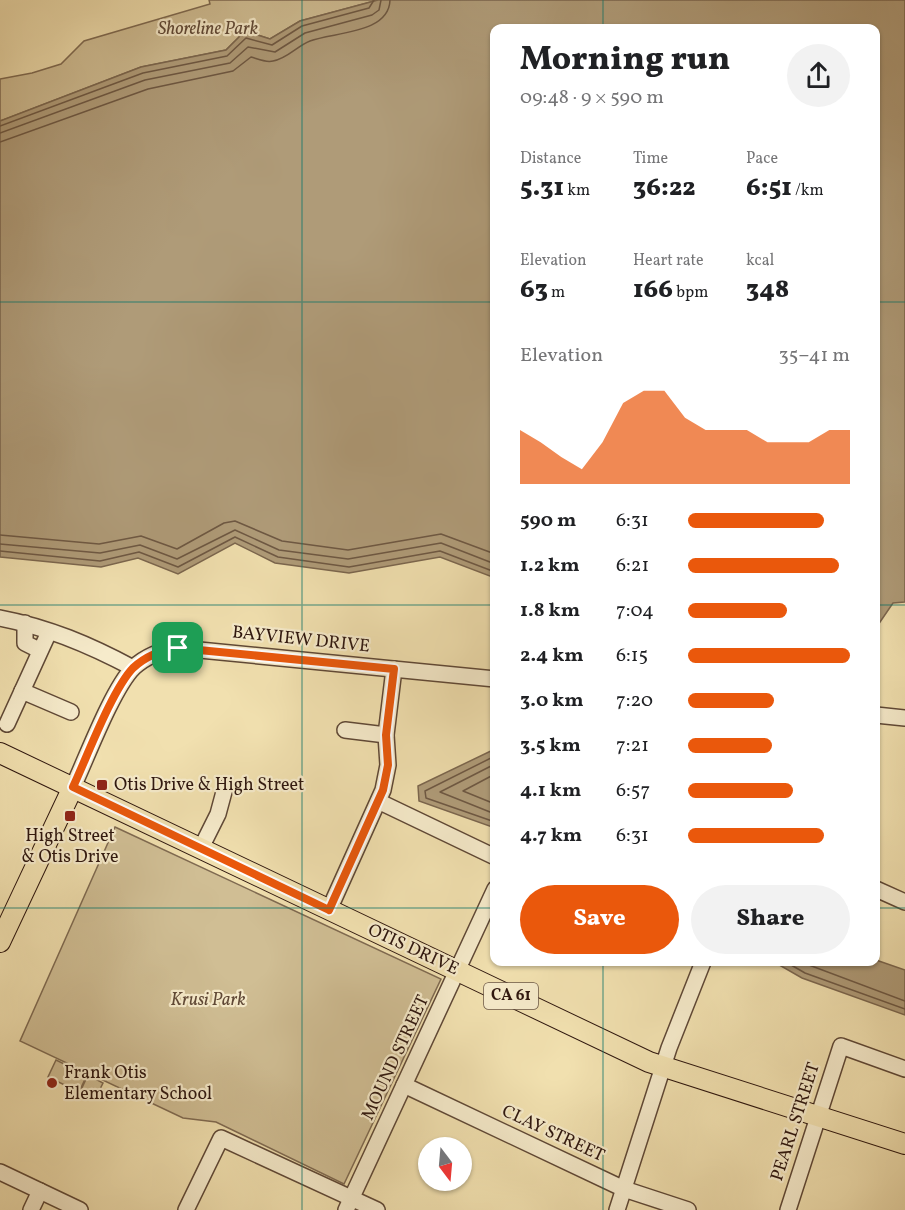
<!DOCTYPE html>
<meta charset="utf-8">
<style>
:root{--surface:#fff;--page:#f2f2f2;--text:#202124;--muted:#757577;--accent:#ea580c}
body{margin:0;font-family:Vollkorn,serif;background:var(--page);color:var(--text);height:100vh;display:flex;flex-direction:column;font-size:22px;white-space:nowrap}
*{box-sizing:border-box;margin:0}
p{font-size:20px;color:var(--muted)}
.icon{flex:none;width:33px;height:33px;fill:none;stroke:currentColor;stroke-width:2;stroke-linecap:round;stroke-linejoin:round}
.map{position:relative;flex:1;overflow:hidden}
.drawer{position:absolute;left:490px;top:24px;width:390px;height:942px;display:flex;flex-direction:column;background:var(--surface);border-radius:12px;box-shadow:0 2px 4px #0004}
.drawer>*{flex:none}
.needle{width:39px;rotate:164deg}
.buttons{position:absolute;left:418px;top:1137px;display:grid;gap:12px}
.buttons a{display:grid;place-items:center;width:54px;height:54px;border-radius:50%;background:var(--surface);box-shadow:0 2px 4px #0004;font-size:30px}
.pin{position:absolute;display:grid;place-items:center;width:51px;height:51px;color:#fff;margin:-26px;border-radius:12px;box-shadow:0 3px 9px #0006}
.round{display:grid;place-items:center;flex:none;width:63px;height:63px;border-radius:32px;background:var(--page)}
.summary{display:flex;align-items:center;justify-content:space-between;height:102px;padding:0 30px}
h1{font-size:33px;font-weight:800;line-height:45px}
.metrics{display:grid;grid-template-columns:repeat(3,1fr);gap:9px;height:102px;padding:6px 30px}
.metrics div{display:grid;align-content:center}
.metrics b{font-size:26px;font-weight:800}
.metrics small{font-size:16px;font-weight:400}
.metrics p{font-size:16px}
.chart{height:168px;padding:12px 30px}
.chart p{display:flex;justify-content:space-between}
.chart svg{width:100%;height:108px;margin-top:6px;fill:var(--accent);opacity:.7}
.cta{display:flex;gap:12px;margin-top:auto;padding:12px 30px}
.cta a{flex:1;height:69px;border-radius:36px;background:var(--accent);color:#fff;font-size:24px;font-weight:800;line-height:69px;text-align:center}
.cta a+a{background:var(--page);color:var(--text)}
ul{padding:0 30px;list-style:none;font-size:20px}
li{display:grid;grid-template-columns:96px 72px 1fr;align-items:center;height:45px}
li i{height:15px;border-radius:8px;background:var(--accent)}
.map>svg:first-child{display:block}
.green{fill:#d0be94;stroke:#7f6a51;stroke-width:1.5}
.water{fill:#af9b78;stroke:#7b664e;stroke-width:1.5}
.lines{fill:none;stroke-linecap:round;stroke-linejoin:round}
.shore{stroke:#6e5843;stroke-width:1.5}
.minor-casing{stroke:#5f4836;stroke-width:18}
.major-casing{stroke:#2e160e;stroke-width:22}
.minor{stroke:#f6ebcb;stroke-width:15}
.major{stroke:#f1e0af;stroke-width:20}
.route-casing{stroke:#fff;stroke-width:12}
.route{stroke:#ea580c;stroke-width:8}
.grid{fill:none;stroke:#0f766e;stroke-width:1.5;stroke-opacity:0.55}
.poi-dot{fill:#8f2418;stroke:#f6ebcb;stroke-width:2}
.labels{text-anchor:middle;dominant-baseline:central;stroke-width:4.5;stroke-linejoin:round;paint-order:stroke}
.shield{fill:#f6ebcb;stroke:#6a5647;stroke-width:1.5}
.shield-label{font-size:16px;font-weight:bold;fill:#2e160e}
.park-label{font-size:18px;font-style:italic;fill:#5f4836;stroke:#f6ebcb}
.street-label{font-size:18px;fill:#2e160e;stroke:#f6ebcb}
.poi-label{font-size:18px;fill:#2e160e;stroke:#f6ebcb;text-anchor:start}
</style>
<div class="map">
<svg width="905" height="1210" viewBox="0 0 905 1210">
<rect width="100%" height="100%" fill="#f1e0af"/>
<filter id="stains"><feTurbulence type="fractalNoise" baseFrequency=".00333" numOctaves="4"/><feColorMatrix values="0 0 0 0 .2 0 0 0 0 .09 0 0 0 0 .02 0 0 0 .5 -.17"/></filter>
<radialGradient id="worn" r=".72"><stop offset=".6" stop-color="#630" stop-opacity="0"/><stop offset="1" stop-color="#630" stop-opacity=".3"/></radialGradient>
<g class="green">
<polygon points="209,0 378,0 300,21 270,39 245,31 226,50 141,67 0,121 0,79 32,73 61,64 84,41 210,4"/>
<polygon points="115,827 441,979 344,1184 216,1122 183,1118 20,1041"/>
<polygon points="56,1060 87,1075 79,1092 48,1077"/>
<polygon points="88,1075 103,1083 95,1099 80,1092"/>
</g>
<g class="water">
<polygon points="378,0 905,0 905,602 893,603 878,625 876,624 876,28 495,28 495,578 440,557 349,573 275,563 235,543 178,574 138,558 101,567 0,557 0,121 141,67 226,50 245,31 270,39 300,21"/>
<polygon points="495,749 495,828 419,801 418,786"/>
<polygon points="876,960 905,970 905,1015 802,978 774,962"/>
</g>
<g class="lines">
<g class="shore">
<polyline points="0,126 143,73 227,56 246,38 272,45 302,26 369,8 374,0"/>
<polyline points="0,133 145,80 230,63 248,47 275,52 305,33 372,15 379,10 381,0"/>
<path d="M0,142l148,-53 85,-18 18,-14c7,2 15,6 22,4 14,-2 24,-15 37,-20 24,-9 79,-7 80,-41"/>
<polyline points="0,535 99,544 141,536 177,549 224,523 235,521 282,541 348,550 441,534 495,554"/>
<polyline points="0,544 100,553 140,545 177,559 235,530 279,550 348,559 441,543 495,564"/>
<polyline points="0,551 100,561 139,552 178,567 235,537 278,557 349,567 440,551 495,572"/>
<polyline points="495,756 425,791 426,798 495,822"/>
<polyline points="495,764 440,792 495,814"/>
<polyline points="495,774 463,791 495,804"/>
<polyline points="786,962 805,973 905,1009"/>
<polyline points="801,962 905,1001"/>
</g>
<defs>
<g id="minor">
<path d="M0,618c48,9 90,27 133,50"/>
<polyline points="25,623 25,643 39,650"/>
<polyline points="22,691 71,712"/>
<polyline points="876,715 905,718"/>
<polyline points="7,724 49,632"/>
<polyline points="345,730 386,735"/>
<path d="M73,787c14,-30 39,-97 60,-119 13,-12 28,-18 46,-20l316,31"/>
<polyline points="380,802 495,857"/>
<polyline points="201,848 218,814 225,788"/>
<polyline points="876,889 905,902"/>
<polyline points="329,910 383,790 388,765 386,735 394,669"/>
<polyline points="404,1085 624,1189 688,1210"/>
<polyline points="0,1172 80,1210"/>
<polyline points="31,1210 40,1191"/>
<polyline points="186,1210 221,1138 377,1210"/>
<polyline points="346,1210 495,889"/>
<polyline points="617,1210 669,1048 703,962"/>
<polyline points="788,1210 841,1046 905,1069"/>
</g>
<g id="major">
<polyline points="0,753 649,1062 905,1144"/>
<polyline points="0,942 73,787"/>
</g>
</defs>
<use href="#minor" class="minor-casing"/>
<use href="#major" class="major-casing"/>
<use href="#minor" class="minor"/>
<use href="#major" class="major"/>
</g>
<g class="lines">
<defs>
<path id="route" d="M178,648l216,21 -8,66 2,30 -5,25 -54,120 -256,-123c14,-30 39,-97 60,-119 13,-12 28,-18 45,-20z"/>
</defs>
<use href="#route" class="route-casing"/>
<use href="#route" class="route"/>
</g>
<path class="grid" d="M302,0v1210M603,0v28M0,302h495M876,302h29M0,605h495M876,605h29M0,908h495M876,908h29M603,962v248"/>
<g class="poi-dot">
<rect x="96" y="779" width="12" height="12" rx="3"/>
<rect x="64" y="810" width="12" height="12" rx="3"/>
<circle cx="52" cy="1083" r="6"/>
</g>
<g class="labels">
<rect class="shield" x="484" y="983" width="54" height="26" rx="4.5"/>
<g class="shield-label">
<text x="511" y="996">CA 61</text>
</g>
<g class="park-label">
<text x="208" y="29">Shoreline Park</text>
<text x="208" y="1000">Krusi Park</text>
</g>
<g class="street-label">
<text transform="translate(301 640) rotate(6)">BAYVIEW DRIVE</text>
<text transform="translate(413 950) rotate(25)">OTIS DRIVE</text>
<text transform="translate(396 1058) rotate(-65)">MOUND STREET</text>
<text transform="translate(796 1122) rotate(-72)">PEARL STREET</text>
<text transform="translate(553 1134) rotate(25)">CLAY STREET</text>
</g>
<g class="poi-label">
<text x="114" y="785">Otis Drive &amp; High Street</text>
<text x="70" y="836" text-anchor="middle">High Street<tspan x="70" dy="21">&amp; Otis Drive</tspan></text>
<text x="64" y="1073">Frank Otis<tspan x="64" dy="21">Elementary School</tspan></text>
</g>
</g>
<rect width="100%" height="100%" filter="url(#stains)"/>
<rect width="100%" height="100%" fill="url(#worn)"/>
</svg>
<div class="buttons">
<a><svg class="needle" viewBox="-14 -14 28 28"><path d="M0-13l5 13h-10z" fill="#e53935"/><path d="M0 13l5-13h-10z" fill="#757577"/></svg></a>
</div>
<div class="pin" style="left:178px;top:648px;background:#1e9e55"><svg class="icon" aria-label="arrive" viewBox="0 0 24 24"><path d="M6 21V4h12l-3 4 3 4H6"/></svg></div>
<section class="drawer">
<div class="summary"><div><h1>Morning run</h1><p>09:48 · 9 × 590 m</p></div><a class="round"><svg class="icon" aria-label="share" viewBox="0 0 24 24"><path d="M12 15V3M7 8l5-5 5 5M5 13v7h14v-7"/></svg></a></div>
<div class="metrics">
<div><p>Distance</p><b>5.31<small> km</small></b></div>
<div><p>Time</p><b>36:22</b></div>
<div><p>Pace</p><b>6:51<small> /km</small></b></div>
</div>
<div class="metrics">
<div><p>Elevation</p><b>63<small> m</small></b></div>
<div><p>Heart rate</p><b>166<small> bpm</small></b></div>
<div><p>kcal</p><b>348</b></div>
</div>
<div class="chart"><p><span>Elevation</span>35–41 m</p>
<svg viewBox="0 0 160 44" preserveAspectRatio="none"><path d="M0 44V22L10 27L20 33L30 38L40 27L50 11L60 6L70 6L80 17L90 22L100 22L110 22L120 27L130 27L140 27L150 22L160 22V44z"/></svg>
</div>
<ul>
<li><b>590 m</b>6:31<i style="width:84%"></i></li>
<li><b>1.2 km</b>6:21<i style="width:93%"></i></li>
<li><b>1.8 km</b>7:04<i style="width:61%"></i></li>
<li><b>2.4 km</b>6:15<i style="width:100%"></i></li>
<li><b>3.0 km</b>7:20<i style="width:53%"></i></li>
<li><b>3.5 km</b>7:21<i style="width:52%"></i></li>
<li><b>4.1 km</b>6:57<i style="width:65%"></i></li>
<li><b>4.7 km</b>6:31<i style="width:84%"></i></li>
</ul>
<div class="cta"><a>Save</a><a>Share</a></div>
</section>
</div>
